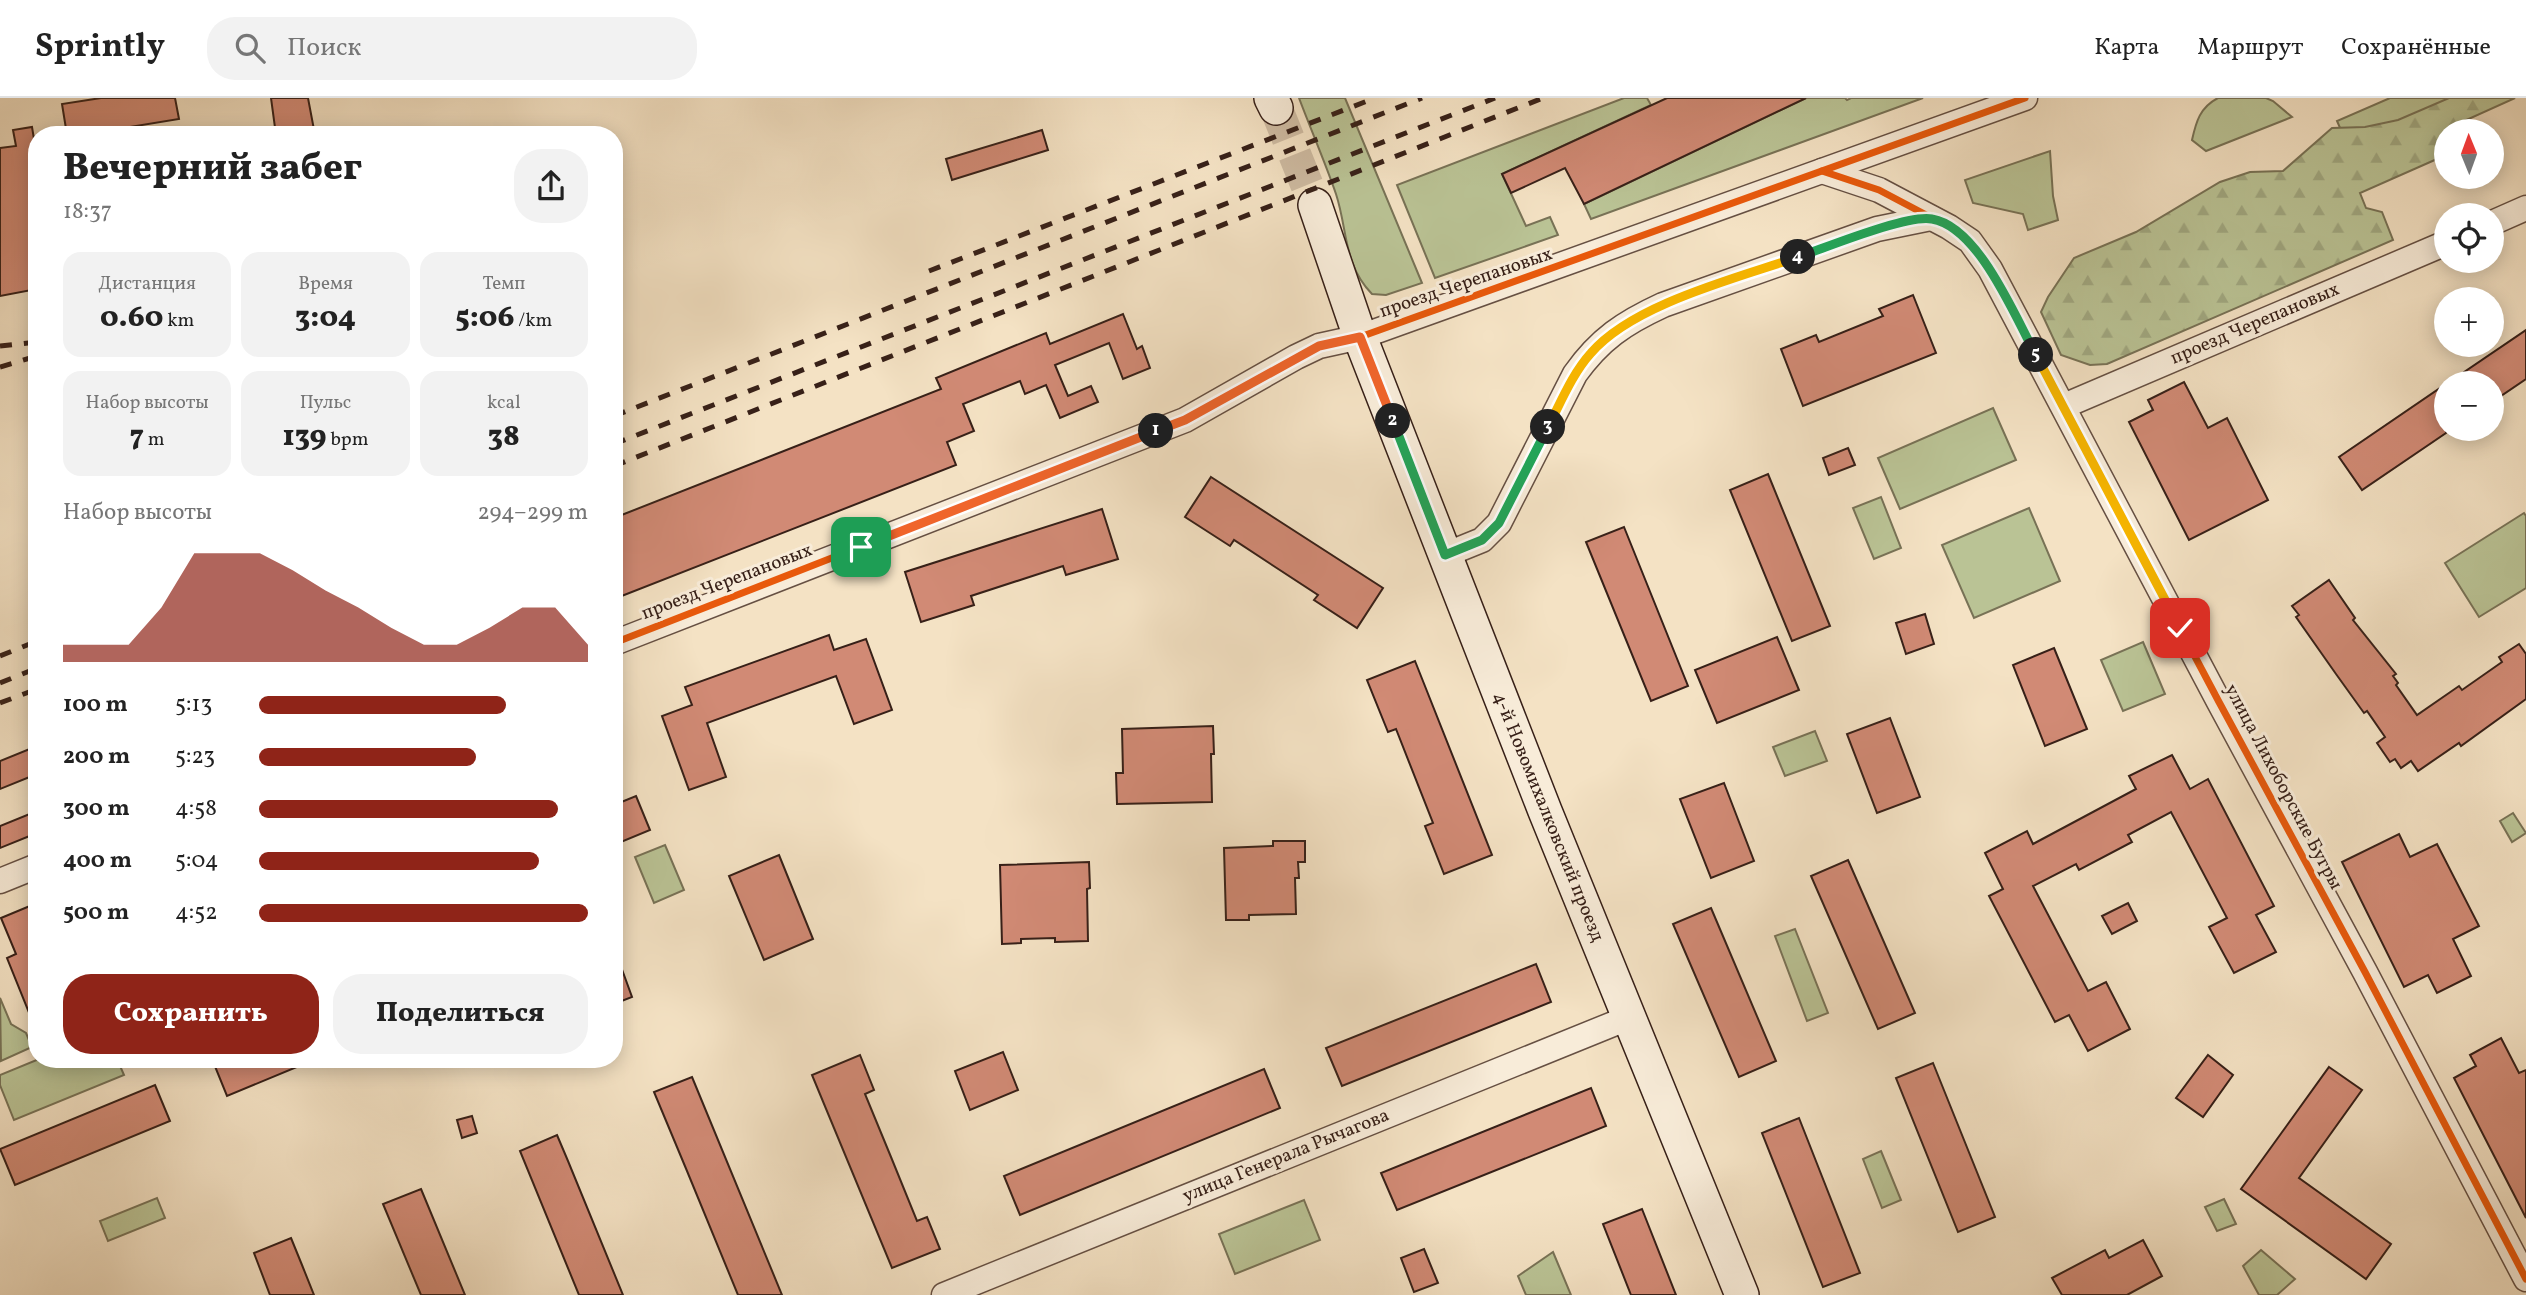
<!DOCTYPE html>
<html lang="ru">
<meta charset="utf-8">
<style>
:root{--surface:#fff;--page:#f2f2f2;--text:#222;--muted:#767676;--line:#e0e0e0;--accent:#8f2418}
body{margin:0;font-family:Vollkorn,serif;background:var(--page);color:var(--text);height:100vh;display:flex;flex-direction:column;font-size:26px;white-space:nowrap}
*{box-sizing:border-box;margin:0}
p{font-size:23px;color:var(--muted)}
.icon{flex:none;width:38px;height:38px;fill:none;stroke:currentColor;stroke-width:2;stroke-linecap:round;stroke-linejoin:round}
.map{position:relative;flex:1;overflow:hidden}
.drawer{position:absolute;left:28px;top:28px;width:595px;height:942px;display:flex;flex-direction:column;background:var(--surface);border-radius:28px;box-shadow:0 4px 18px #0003}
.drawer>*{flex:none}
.needle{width:46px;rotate:359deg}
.tools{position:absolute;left:2434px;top:21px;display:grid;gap:14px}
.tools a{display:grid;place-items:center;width:70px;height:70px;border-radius:50%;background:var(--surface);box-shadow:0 4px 18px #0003;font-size:35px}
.pin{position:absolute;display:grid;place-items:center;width:60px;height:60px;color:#fff;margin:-30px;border-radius:14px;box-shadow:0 4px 10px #0006}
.km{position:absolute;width:35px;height:35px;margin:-18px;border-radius:50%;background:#222;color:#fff;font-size:19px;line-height:35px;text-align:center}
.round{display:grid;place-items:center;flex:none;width:74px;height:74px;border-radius:28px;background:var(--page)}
.summary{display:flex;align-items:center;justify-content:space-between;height:119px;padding:0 35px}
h1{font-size:38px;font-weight:800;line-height:52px}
.metrics{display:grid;grid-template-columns:repeat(3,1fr);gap:10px;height:119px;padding:7px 35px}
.metrics div{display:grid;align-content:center;border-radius:18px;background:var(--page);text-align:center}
.metrics b{font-size:30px;font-weight:800}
.metrics small{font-size:19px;font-weight:400}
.metrics p{font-size:19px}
.chart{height:196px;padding:14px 35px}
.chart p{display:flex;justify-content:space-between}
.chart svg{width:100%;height:126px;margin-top:7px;fill:var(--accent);opacity:.7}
.primary-button{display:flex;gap:14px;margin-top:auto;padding:14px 35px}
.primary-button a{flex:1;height:80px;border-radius:28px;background:var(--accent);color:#fff;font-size:28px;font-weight:800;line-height:80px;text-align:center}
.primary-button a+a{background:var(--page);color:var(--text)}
ul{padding:0 35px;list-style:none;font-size:23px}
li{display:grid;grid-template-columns:112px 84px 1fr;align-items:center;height:52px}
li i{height:18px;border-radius:9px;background:var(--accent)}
header{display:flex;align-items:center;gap:42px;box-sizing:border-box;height:98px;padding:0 35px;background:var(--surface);border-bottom:2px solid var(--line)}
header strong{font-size:33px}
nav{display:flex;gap:38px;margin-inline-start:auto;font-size:24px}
.search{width:490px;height:63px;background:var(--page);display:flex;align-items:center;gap:18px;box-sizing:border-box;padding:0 24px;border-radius:28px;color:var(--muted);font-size:26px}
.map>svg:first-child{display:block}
.green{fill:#bac395;stroke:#787256;stroke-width:2}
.forest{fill:url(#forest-firs);stroke:#787256;stroke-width:2}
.building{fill:#d18a75;stroke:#372018;stroke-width:2}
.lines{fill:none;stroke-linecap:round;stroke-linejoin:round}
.secondary-tunnel{stroke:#cebba2;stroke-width:33;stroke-dasharray:33 17;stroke-linecap:butt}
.street-casing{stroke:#665043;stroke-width:27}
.secondary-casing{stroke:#372018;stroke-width:36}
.street{stroke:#f8ecd9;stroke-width:24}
.secondary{stroke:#f8ecd9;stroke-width:33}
.rail{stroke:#372018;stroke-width:5;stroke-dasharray:12 12;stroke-linecap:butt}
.cycleway-casing{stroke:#f8ecd9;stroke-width:11}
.cycleway{stroke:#e8590c;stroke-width:7}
.split-1-casing{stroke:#fff;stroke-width:14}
.split-2-casing{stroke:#fff;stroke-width:14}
.split-3-casing{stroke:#fff;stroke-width:14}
.split-4-casing{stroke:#fff;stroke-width:14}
.split-5-casing{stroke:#fff;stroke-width:14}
.split-6-casing{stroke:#fff;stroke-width:14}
.split-1{stroke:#f0652b;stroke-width:9}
.split-2{stroke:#f0652b;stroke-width:9}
.split-3{stroke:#22a559;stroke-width:9}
.split-4{stroke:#f5b400;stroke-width:9}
.split-5{stroke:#22a559;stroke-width:9}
.split-6{stroke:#f5b400;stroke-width:9}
.labels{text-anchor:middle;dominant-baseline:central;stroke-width:6;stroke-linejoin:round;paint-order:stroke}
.street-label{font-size:19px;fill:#372018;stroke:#f8ecd9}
</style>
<header>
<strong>Sprintly</strong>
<div class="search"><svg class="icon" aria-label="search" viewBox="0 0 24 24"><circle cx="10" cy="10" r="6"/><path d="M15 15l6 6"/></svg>Поиск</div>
<nav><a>Карта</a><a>Маршрут</a><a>Сохранённые</a></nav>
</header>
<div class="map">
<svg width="2526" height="1197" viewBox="0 0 2526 1197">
<defs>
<pattern id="forest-firs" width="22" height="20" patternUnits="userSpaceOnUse" patternTransform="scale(1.75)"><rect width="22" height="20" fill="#bac395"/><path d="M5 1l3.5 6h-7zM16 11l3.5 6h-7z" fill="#a0a780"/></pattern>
</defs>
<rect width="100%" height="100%" fill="#f4e2c4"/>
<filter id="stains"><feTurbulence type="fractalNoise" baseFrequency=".00286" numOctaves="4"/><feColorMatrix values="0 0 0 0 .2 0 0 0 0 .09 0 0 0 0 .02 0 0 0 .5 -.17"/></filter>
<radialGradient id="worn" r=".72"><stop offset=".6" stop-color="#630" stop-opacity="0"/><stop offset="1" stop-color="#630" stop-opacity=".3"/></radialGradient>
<g class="green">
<path d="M1299,0h46l77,185 -36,12 -14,-1c-29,-30 -24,-63 -36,-100 -11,-32 -25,-64 -37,-96z"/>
<polygon points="1624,0 1647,0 1651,7 1502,76 1526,128 1550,119 1558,137 1435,180 1397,87"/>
<polygon points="1806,0 1845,0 1847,2 1851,0 1923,0 1591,121 1584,106"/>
<path d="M2218,0h48l7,3 19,16 -86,34 -14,-11c4,-18 8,-33 26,-42z"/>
<polygon points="2390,0 2483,0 2352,57 2337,23"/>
<polygon points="2050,53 2053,98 2058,122 2028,132 2023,116 1973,105 1965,82"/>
<polygon points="1993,310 2016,362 1900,411 1878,360"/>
<polygon points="1881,399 1901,450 1874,461 1853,410"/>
<polygon points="2029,410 2060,483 1974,520 1942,447"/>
<polygon points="2524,415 2526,418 2526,490 2479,519 2445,465"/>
<polygon points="2143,544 2165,596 2123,613 2101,562"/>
<polygon points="1815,633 1827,663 1785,678 1773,649"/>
<polygon points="2513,715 2526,735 2512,744 2500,723"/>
<polygon points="665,747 684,792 654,805 635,759"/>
<polygon points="1795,831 1828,915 1807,923 1775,838"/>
<polygon points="0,900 11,926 26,935 32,949 1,963"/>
<polygon points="39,961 117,961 124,977 14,1022 0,987 0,977"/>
<polygon points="1881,1053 1901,1102 1882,1110 1863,1061"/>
<polygon points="157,1100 165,1120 108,1143 100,1123"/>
<polygon points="2224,1101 2236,1126 2217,1133 2205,1109"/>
<polygon points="1304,1102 1320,1142 1235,1176 1219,1136"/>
<polygon points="2261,1152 2295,1181 2277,1197 2259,1197 2243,1168"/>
<polygon points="1553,1154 1571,1197 1526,1197 1518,1178"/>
</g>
<polygon class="forest" points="2449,0 2515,0 2464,23 2468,33 2446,33 2446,57 2360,95 2366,110 2382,114 2393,142 2107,266 2090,267 2061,257 2041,214 2048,199 2074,160 2136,134 2220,84 2250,74 2283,73 2332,30 2365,29 2398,22"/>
<g class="building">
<polygon points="101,0 175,0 179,21 81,37 67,37 62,6"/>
<polygon points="271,0 308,0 315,37 276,37"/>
<polygon points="1667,0 1806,0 1584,106 1565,70 1511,95 1502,76"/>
<polygon points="32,29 37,59 37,191 0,198 0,50 16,48 13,32"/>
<polygon points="1042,32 1048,52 952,82 946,61"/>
<polygon points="1913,197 1936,255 1803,308 1781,251 1816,237 1819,244 1883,218 1879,211"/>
<polygon points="1123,216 1137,251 1142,248 1150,270 1123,281 1109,245 1055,267 1068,298 1091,288 1098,304 1060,320 1046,287 1025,296 1020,283 963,306 974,333 947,344 956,367 614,501 614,420 941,291 936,280 1046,235 1050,246"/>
<polygon points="2526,232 2526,281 2492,304 2492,285 2448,285"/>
<polygon points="2184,284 2208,330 2227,320 2268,402 2189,442 2129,324 2153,312 2148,302"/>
<polygon points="2446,286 2446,335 2362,392 2339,359"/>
<polygon points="1848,350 1855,367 1829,377 1823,360"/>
<polygon points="1768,376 1830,528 1792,543 1730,392"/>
<polygon points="1211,379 1383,490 1357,530 1314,502 1318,497 1234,442 1230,448 1185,419"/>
<polygon points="1102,411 1118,461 1066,477 1063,468 971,498 974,507 921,524 905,474"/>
<polygon points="1624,429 1688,588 1651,603 1586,444"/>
<polygon points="2329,482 2355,520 2353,522 2396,576 2393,578 2398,585 2396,587 2417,617 2459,588 2462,592 2502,564 2499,559 2519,546 2526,556 2526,601 2461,648 2459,645 2418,673 2411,663 2401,670 2395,661 2390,664 2377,645 2385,639 2367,613 2364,615 2336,576 2296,519 2299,517 2292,508"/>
<polygon points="1925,516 1934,546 1906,556 1896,525"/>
<polygon points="829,537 834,552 866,541 892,612 854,626 836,578 707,625 726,679 689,692 662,618 692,607 685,589"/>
<polygon points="1777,539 1799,592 1717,625 1695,572"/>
<polygon points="2054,550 2087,631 2045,648 2013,567"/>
<polygon points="1415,563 1492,757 1444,776 1425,728 1433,725 1396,631 1388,634 1367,582"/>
<polygon points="1890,620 1920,699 1877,715 1847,636"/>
<polygon points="1213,628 1214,656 1211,656 1212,704 1117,706 1116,675 1123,675 1122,631"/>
<polygon points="37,648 37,676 0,691 0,663"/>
<polygon points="2172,657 2190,691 2208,681 2274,808 2256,817 2276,854 2234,875 2209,829 2227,820 2171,714 2128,737 2132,744 2079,772 2076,766 2033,788 2088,893 2106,884 2130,931 2088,953 2069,917 2055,924 1989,798 2003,791 1985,755 2027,733 2033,746 2136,691 2129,678"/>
<polygon points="1724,685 1754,763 1711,780 1680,701"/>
<polygon points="636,698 650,732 621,744 614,728 614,707"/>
<polygon points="37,713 37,735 0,750 0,728"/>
<polygon points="2399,736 2410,759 2437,746 2479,828 2453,841 2471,878 2437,895 2428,877 2404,889 2342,764"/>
<polygon points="1273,743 1305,743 1305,764 1298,764 1299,780 1295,780 1296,816 1249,817 1249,822 1226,822 1224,750 1273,748"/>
<polygon points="779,757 813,841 764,862 729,778"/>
<polygon points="1848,762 1915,915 1878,931 1811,778"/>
<polygon points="1089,764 1090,790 1087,791 1088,843 1055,844 1055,840 1021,841 1021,845 1002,846 1000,767"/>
<polygon points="37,805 37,932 36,932 7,860 16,856 1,820"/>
<polygon points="2128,805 2137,823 2112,836 2102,818"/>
<polygon points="1711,810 1776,963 1739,979 1673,826"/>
<polygon points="616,855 632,899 614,906 614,856"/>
<polygon points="1536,866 1551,904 1342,988 1326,950"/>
<polygon points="2501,940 2519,975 2526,972 2526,1120 2454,980 2476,968 2470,957"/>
<polygon points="1003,954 1018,992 970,1012 955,973"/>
<polygon points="860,957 874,992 865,996 891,1059 917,1123 927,1119 940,1151 892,1170 812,977"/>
<polygon points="2208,957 2233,977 2203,1019 2176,1000"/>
<polygon points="212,961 316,961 227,998"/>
<polygon points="1933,965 1995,1119 1958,1134 1896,980"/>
<polygon points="2329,969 2362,992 2299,1080 2391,1146 2366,1181 2241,1091"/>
<polygon points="1264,971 1280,1010 1020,1117 1004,1078"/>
<polygon points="692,979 782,1197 738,1197 687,1073 654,994"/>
<polygon points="155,987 170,1023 15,1087 0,1051"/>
<polygon points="1591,990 1606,1028 1397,1112 1381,1075"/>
<polygon points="472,1018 477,1035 462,1040 457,1022"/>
<polygon points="1799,1020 1860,1175 1823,1189 1762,1035"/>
<polygon points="557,1037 568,1063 623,1197 579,1197 520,1053"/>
<polygon points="421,1091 465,1197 421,1197 383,1106"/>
<polygon points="1642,1111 1676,1197 1631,1197 1603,1126"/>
<polygon points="291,1140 302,1167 314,1197 270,1197 254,1155"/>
<polygon points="2143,1142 2162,1178 2127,1197 2062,1197 2052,1180 2105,1152 2109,1160"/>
<polygon points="1424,1151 1438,1185 1414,1194 1401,1160"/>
</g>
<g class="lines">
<polyline class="secondary-tunnel" points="1276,10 1315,107"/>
<defs>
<g id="street">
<polyline points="1822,73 1879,92 1949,129 1970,143 1990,171 2219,604 2365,874 2526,1181"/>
<polyline points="2492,125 2526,110"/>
<polyline points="2064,308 2446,145"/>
<path d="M1445,457l37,-15 17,-17 76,-149c25,-35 49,-51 88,-69l214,-76 54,-11"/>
<polyline points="614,545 1185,322 1296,259 1319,248 1360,239 2025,0"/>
<polyline points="0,783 37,768"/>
<polyline points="944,1197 1628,920"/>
</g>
<g id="secondary">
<polyline points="1271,0 1276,10"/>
<polyline points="1315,107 1360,239 1545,713 1742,1197"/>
</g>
</defs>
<use href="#street" class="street-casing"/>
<use href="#secondary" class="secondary-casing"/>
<use href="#street" class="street"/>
<use href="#secondary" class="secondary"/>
<g class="rail">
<polyline points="929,173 1375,0"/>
<polyline points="0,248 37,244"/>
<polyline points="0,269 37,258"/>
<polyline points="614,318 1422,0"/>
<polyline points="614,346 1495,0"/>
<polyline points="614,368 1543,0"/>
<polyline points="0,558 37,543"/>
<polyline points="0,585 37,570"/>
<polyline points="0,605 37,591"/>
</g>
<defs>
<g id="cycleway">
<polyline points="1822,73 1879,92 1949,129 1970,143 1990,171 2219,604 2365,874 2526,1181"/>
<polyline points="614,545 1185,322 1296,259 1319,248 1360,239 2025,0"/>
</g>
</defs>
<use href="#cycleway" class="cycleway-casing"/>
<use href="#cycleway" class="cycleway"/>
</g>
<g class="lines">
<defs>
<polyline id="split-1" points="861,449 1156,333"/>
<polyline id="split-2" points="1156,333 1185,322 1319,248 1360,239 1393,323"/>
<polyline id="split-3" points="1393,323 1445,457 1482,442 1499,425 1548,329"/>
<path id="split-4" d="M1548,329c13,-25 24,-53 43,-74 42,-49 146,-75 207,-96"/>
<path id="split-5" d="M1798,159c27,-9 109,-43 134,-38 47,8 83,98 104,136"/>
<polyline id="split-6" points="2036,257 2180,530"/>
</defs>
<use href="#split-1" class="split-1-casing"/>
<use href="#split-2" class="split-2-casing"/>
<use href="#split-3" class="split-3-casing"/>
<use href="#split-4" class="split-4-casing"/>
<use href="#split-5" class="split-5-casing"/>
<use href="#split-6" class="split-6-casing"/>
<use href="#split-1" class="split-1"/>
<use href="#split-2" class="split-2"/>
<use href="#split-3" class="split-3"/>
<use href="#split-4" class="split-4"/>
<use href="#split-5" class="split-5"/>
<use href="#split-6" class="split-6"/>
</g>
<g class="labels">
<g class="street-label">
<text transform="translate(1466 185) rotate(-19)">проезд Черепановых</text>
<text transform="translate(2255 226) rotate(-23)">проезд Черепановых</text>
<text transform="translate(727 484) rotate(-21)">проезд Черепановых</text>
<text transform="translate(2283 689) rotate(62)">улица Лихоборские Бугры</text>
<text transform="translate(1548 719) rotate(68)">4-й Новомихалковский проезд</text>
<text transform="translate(1286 1058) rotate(-22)">улица Генерала Рычагова</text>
</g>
</g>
<rect width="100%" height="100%" filter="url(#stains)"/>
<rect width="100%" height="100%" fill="url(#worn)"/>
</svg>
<div class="tools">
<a><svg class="needle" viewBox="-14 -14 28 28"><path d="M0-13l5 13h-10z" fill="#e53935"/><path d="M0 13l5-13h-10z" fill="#767676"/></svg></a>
<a><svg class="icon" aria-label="locate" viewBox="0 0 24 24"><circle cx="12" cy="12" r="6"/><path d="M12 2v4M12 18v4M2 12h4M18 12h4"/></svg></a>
<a>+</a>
<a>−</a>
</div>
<div class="pin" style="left:861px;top:449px;background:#1e9e55"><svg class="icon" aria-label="arrive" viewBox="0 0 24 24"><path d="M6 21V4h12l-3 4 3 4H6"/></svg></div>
<div class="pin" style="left:2180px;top:530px;background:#d93025"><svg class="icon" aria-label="check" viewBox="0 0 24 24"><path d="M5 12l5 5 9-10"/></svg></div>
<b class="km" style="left:1156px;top:333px">1</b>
<b class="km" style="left:1393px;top:323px">2</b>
<b class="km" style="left:1548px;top:329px">3</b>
<b class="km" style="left:1798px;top:159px">4</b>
<b class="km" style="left:2036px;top:257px">5</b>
<section class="drawer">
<div class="summary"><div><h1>Вечерний забег</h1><p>18:37</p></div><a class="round"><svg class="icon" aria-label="share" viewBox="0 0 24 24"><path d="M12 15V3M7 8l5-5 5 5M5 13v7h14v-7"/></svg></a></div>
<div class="metrics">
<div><p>Дистанция</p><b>0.60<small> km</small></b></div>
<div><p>Время</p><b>3:04</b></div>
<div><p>Темп</p><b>5:06<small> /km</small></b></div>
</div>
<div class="metrics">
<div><p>Набор высоты</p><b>7<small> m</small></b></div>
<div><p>Пульс</p><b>139<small> bpm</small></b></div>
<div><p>kcal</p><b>38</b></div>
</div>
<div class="chart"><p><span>Набор высоты</span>294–299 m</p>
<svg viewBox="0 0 160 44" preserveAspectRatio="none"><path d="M0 44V38L10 38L20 38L30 25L40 6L50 6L60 6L70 12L80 19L90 25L100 32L110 38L120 38L130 32L140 25L150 25L160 38V44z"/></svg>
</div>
<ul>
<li><b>100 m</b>5:13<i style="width:75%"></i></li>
<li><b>200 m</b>5:23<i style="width:66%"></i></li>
<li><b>300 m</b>4:58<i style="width:91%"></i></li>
<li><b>400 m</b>5:04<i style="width:85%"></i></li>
<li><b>500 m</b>4:52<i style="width:100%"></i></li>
</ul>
<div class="primary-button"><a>Сохранить</a><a>Поделиться</a></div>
</section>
</div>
